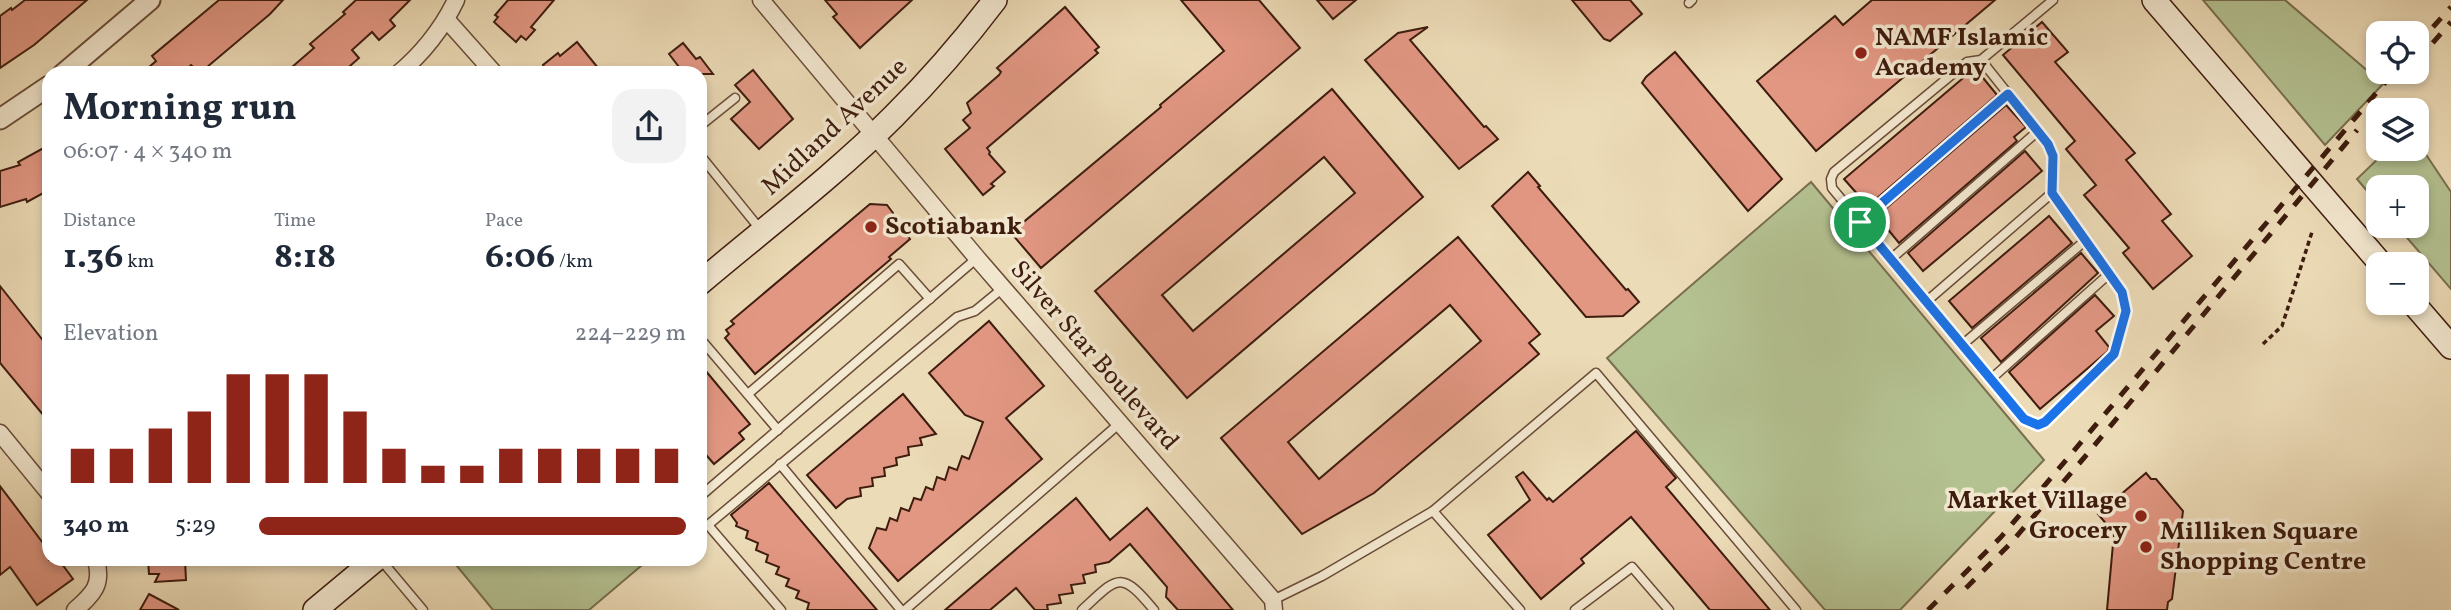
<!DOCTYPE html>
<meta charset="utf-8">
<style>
:root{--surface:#fff;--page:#f2f2f3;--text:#1f2937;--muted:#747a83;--accent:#8f2418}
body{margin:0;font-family:Vollkorn,serif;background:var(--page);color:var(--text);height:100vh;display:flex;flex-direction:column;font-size:26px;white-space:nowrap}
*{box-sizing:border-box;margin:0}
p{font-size:23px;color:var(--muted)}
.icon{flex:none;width:38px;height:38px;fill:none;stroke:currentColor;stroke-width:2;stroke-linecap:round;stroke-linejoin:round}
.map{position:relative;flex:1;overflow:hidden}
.panel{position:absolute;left:42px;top:66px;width:665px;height:500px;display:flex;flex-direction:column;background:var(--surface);border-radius:21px;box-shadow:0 4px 10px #0003}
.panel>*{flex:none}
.tools{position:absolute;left:2366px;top:21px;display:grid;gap:14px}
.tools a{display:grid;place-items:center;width:63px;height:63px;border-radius:14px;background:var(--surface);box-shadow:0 4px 10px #0003;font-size:35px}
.pin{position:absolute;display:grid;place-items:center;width:60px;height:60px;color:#fff;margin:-30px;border:4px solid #fff;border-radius:50%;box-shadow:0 2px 7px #0007}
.round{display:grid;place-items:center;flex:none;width:74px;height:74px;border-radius:21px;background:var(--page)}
.head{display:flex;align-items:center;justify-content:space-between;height:119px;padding:0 21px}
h1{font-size:38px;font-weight:700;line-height:52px}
.metrics{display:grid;grid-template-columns:repeat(3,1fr);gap:10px;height:119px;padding:7px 21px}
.metrics div{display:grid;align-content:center}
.metrics b{font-size:35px;font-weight:700}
.metrics small{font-size:19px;font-weight:400}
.metrics p{font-size:19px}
.chart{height:196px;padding:14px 21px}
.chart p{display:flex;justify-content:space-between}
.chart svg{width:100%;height:126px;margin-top:7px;stroke:var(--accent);stroke-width:6}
ul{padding:0 21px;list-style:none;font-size:23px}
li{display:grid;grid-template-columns:112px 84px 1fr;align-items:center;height:52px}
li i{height:18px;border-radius:9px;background:var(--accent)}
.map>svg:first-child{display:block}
.green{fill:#b4c191;stroke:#796e50;stroke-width:2}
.building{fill:#e29783;stroke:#3e1c0e;stroke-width:2;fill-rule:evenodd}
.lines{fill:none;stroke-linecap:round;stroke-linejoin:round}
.service-casing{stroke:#6a4c38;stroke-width:11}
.minor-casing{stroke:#6a4c38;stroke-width:19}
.tertiary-casing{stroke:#6a4c38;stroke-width:23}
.secondary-casing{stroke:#3e1c0e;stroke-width:26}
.path{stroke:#3e1c0e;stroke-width:3.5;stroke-dasharray:5 3.5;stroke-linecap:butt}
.service{stroke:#f3e8d0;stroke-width:8}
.minor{stroke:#f3e8d0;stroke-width:16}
.tertiary{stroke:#f3e8d0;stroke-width:19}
.secondary{stroke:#f3e8d0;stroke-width:23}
.rail{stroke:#3e1c0e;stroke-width:5;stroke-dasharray:12 12;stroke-linecap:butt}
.route-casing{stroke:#fff;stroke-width:14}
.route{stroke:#1a73e8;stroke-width:9}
.poi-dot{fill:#8f2418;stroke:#f3e8d0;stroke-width:2.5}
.labels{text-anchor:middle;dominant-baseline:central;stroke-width:7;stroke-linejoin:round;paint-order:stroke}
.poi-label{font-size:26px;font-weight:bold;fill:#3e1c0e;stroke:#f3e8d0;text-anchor:start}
.street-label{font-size:26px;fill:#3e1c0e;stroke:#f3e8d0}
</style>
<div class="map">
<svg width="2451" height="610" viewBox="0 0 2451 610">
<rect width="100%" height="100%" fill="#ecdbb7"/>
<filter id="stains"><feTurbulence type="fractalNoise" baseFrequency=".00286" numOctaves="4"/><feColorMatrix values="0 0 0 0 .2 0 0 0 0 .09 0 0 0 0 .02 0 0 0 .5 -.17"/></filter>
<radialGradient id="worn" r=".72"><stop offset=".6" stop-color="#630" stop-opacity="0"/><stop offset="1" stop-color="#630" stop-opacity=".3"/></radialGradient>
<g class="green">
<polygon points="2203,0 2285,0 2383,84 2325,145"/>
<polygon points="2417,141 2451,192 2451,289 2397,226 2417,226 2417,187 2378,187 2378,204 2357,179 2388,149 2417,149"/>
<polygon points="1811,182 2044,460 1900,610 1825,610 1607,358"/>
<polygon points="452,560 648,560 589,610 493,610"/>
</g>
<g class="building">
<polygon points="25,0 87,0 34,45 0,68 0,16 11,8 12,10"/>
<polygon points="219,0 283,0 270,14 200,73 191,65 182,74 141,74 156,61 152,56"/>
<polygon points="356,0 410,0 390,20 395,26 379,40 372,32 352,50 359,58 341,74 284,74 314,48 310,44 345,14 343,12"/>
<polygon points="508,0 554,0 531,27 535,30 526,40 521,36 516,42 494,22 498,17 495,15"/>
<polygon points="825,0 912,0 860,48 833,17 837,14"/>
<polygon points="1181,0 1259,0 1300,48 1041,268 1012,234 1014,230 1161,107 1160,105 1224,51"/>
<polygon points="1317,0 1356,0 1333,19"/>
<polygon points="1572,0 1630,0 1642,14 1610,41 1604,39"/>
<polygon points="1872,0 1995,0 1816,151 1757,81 1835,16 1843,25"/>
<polygon points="1065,7 1099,47 1095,50 1098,53 987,148 990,152 989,154 1005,172 991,184 994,186 983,195 945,149 970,128 963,120 971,113 967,103 999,75 1001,72 997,68"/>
<polygon points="2042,22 2068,52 2055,62 2135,153 2126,160 2171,214 2162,221 2192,256 2153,289 2123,253 2129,248 2084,195 2096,185 2066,149 2075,141 2003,55"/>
<polygon points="1428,27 1410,40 1484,127 1486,126 1498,139 1459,169 1365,60 1398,33"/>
<polygon points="577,42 603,74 549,74 543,65 558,53 560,56"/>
<polygon points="683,43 696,59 700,57 713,74 679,74 682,71 669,54"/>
<polygon points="1675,52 1782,179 1748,211 1642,83 1646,77"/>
<polygon points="1975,68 1997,95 1868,206 1844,179"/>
<polygon points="753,70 793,119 759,149 731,119 750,102 735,85"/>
<path d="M1332,89l91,108 -236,201 -92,-107zM1324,157l31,36 -162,138 -31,-36z"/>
<polygon points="2006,105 2026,127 2014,137 2017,141 1899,243 1877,216"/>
<polygon points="49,145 49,190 27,202 26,199 0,207 0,171 20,165 18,162"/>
<polygon points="2025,151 2042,171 1923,271 1908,253"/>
<polygon points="1528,172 1540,186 1538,187 1626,290 1628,289 1639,302 1623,316 1586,317 1492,206"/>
<polygon points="870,204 887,205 893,213 893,217 910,239 889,257 891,259 755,374 725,338 729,334 726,330 734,324 731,321"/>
<polygon points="2049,216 2072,243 1972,328 1949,301"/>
<path d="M1458,237l82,97 -11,9 10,11 -165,139 -72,41 -81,-96zM1450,305l31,36 -162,138 -31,-37z"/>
<polygon points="2081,253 2098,273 2001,362 1981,338"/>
<polygon points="0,286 49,348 49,422 0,363"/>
<polygon points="2095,295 2114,316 2096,331 2109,347 2108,351 2040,409 2009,372"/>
<polygon points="989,321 1044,386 1006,418 1042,459 898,581 869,548 877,528 886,530 890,518 897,521 901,508 909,511 914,498 921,500 926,487 933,490 937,477 945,480 949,467 957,470 962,456 969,459 983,422 965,415 929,373"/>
<polygon points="700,364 750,424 739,433 744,439 714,464 700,448"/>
<polygon points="903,394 936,434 920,438 922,445 908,447 909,455 896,458 897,465 884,468 885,476 872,478 873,486 860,488 861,496 847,499 836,508 807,475"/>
<polygon points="1636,431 1676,478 1666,487 1770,610 1710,610 1631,517 1581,559 1584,563 1541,599 1488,535 1530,500 1516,477 1523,472 1547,500 1549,498 1553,502"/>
<polygon points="2146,473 2151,479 2156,479 2183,511 2172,599 2168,602 2167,610 2107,610 2114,533 2098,514"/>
<polygon points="769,483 877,610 807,610 809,603 796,598 799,591 786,586 789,579 776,574 779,567 766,562 768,555 756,550 758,543 746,538 748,531 736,526 737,523 731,515"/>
<polygon points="0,486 49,551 49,560 59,560 73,579 37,605 10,567 0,575"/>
<polygon points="1076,498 1110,540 1147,508 1233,610 1178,610 1166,597 1167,587 1130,544 1109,562 1095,565 1096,572 1083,575 1085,583 1071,585 1073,593 1059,595 1061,603 1047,605 1048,610 1035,610 1016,588 990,610 945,610"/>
<polygon points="148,560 185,560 186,580 155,582 159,574 149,574"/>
<polygon points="149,594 179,610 140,610"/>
</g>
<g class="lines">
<defs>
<g id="service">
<polyline points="1689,3 1692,0"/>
<polyline points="1981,60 2048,144 2053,156 2052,193 2122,292 2126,311 2114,354 2045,422 2038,425 2024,419 1832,188 1831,179 1834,172 1967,62 1981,60 2053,0"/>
<polyline points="700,126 735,98"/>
<polyline points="700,155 760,229"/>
<polyline points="1860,222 2008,94"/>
<polyline points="1891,259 2038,131"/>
<polyline points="1927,301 2052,193"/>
<polyline points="704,343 778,430"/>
<polyline points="1962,345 2086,240"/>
<polyline points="1991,379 2109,274"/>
<polyline points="748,394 899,264 930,299"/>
<polyline points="780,464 901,610"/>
<polyline points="700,490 703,494 977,258"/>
<polyline points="1433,511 1596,373 1796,610"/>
<polyline points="381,560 423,610"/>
<polyline points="1273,600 1322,576 1433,511 1520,610"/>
<polyline points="781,610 708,525 957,317 975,311 1003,288"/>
<polyline points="905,610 1120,423"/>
<path d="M1082,610c36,-33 38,-41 72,0"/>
<polyline points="1575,610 1632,567 1669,610"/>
</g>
<g id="minor">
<polyline points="761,0 977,258 1273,600 1274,610"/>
<polyline points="446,19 495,74"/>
<path d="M398,74c25,-21 44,-45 58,-74"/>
<polyline points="0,433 49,493"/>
<path d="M75,610c18,-16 28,-25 21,-50"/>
</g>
<g id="tertiary">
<polyline points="63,74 150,0"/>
<polyline points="0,119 49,86"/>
</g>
<g id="secondary">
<polyline points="2154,0 2381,264"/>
<path d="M700,283c65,-55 134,-107 194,-167 36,-36 70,-75 101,-116"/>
<polyline points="2413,303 2451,347"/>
<polyline points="315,610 375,560"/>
</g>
</defs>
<use href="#service" class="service-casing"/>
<use href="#minor" class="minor-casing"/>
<use href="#tertiary" class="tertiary-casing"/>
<use href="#secondary" class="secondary-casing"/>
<polyline class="path" points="2263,344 2282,326 2312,232"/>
<use href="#service" class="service"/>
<use href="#minor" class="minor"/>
<use href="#tertiary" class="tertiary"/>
<use href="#secondary" class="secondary"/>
<g class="rail">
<polyline points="2433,27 2451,7"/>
<polyline points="2417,61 2451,22"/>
<polyline points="1966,588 2009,545 2083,459 2357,130"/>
<polyline points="1928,610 2001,537 2394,72"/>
</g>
</g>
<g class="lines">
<defs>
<polygon id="route" points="2008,94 2048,144 2053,156 2052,193 2122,292 2126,311 2114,354 2045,422 2038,425 2024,419 1860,222"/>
</defs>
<use href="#route" class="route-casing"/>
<use href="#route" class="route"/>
</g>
<g class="poi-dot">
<circle cx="1861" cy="53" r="7"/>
<circle cx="871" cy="227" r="7"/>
<circle cx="2141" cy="516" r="7"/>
<circle cx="2146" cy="547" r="7"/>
</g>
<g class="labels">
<g class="poi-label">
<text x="1875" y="38">NAMF Islamic<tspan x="1875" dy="30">Academy</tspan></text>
<text x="885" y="227">Scotiabank</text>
<text x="2127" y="501" text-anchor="end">Market Village<tspan x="2127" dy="30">Grocery</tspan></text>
<text x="2160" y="532">Milliken Square<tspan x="2160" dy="30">Shopping Centre</tspan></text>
</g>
<g class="street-label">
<text transform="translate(835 127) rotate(-43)">Midland Avenue</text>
<text transform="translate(1094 356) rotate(49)">Silver Star Boulevard</text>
</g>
</g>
<rect width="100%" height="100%" filter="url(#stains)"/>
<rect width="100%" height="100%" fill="url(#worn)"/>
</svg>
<div class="tools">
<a><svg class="icon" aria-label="locate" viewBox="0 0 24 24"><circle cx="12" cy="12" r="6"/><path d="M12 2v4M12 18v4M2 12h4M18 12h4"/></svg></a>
<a><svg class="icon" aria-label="layers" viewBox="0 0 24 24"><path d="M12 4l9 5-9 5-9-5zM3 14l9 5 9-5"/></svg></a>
<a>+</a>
<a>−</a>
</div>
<div class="pin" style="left:1860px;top:222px;background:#1e9e55"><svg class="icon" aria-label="arrive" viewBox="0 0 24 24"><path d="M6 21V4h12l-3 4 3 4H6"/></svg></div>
<section class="panel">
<div class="head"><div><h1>Morning run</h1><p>06:07 · 4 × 340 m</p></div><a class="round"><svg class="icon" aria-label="share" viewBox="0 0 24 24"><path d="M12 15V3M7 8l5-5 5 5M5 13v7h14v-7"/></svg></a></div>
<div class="metrics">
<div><p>Distance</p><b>1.36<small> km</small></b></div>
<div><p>Time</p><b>8:18</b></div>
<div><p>Pace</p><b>6:06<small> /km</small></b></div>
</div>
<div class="chart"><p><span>Elevation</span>224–229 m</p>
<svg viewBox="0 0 160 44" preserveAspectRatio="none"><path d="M5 44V32M15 44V32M25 44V25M35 44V19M45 44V6M55 44V6M65 44V6M75 44V19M85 44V32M95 44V38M105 44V38M115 44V32M125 44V32M135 44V32M145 44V32M155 44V32"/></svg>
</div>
<ul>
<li><b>340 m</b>5:29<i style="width:100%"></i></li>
</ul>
</section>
</div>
